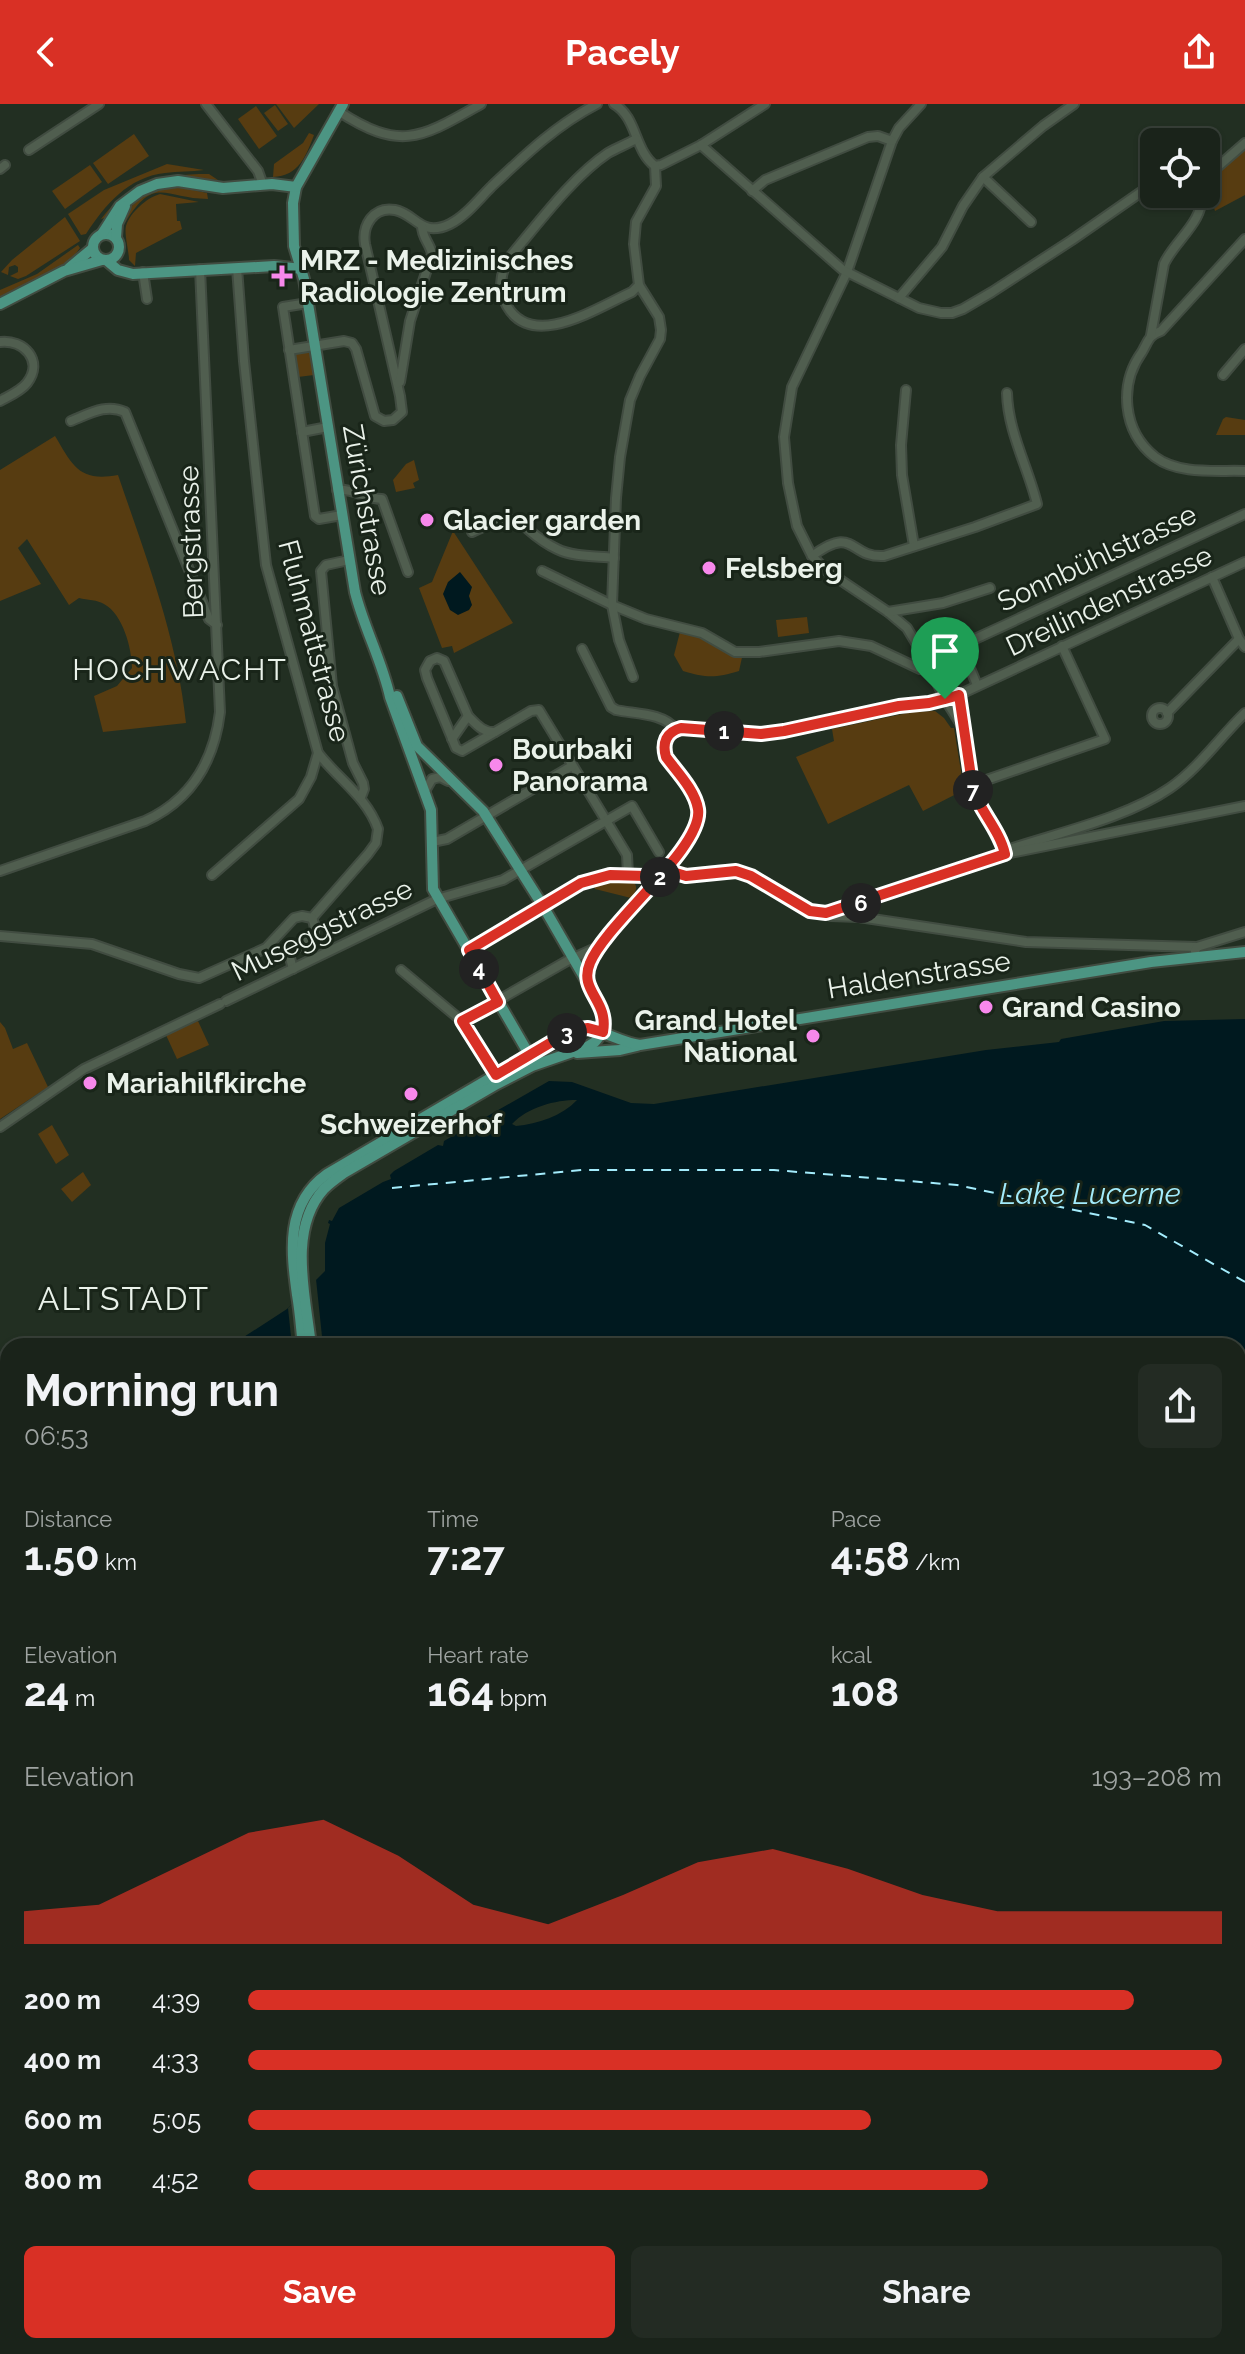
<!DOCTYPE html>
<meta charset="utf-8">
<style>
:root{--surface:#1a231a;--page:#232b23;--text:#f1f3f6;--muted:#9fa4a2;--line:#384039;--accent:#d93025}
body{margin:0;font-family:Raleway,sans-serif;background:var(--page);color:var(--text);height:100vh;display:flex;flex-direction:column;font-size:30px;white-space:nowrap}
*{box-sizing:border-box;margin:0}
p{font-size:26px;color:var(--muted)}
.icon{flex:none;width:44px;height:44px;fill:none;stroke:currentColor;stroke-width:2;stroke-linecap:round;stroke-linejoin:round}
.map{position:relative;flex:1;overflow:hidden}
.side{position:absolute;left:0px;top:1234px;width:1246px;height:1016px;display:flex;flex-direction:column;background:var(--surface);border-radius:24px 24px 0 0;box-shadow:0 2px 6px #0004,0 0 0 2px var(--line)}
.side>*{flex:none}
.controls{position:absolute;left:1140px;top:24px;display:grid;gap:16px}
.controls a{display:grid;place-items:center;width:80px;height:80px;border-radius:12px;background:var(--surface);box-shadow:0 2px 6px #0004,0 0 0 2px var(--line);font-size:40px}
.pin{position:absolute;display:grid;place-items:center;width:68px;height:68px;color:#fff;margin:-82px -34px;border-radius:50% 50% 50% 0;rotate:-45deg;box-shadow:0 0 8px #0007}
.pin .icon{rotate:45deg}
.km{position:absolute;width:40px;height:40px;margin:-20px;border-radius:50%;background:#222;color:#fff;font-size:22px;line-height:40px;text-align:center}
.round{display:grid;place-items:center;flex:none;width:84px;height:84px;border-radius:12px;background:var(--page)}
.summary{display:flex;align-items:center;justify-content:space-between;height:136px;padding:0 24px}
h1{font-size:44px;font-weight:700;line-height:60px}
.stats{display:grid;grid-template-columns:repeat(3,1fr);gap:12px;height:136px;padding:8px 24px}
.stats div{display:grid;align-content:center}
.stats b{font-size:40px;font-weight:700}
.stats small{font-size:22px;font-weight:400}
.stats p{font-size:22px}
.chart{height:224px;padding:16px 24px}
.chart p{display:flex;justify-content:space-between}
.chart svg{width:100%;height:144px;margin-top:8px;fill:var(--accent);opacity:.7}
.primary-button{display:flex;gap:16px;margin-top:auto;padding:16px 24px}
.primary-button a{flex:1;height:92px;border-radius:12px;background:var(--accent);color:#fff;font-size:32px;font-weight:700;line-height:92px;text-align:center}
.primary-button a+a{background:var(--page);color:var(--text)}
ul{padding:0 24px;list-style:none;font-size:26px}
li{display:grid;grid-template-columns:128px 96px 1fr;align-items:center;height:60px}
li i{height:20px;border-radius:10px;background:var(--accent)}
header{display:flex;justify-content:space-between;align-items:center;height:104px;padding:0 24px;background:var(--accent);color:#fff;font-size:36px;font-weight:700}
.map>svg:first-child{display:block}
.green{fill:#573c11}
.water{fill:#00191f;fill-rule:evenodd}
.pier{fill:#222f22}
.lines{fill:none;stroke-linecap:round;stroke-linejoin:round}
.ferry{stroke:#a3ecfc;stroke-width:2;stroke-dasharray:10 8;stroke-linecap:butt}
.minor-casing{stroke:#414c41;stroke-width:12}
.major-casing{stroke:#414c41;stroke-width:14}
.minor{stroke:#505e4f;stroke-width:8}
.major{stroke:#4c9583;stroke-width:10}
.rail{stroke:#9da79d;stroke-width:2}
.route-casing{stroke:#fff;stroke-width:16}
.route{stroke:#d93025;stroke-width:10}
.poi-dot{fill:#f788eb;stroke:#192519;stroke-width:3}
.labels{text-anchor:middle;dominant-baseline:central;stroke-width:6;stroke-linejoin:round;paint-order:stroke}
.poi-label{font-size:28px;font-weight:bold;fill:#eaf2ea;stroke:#192519;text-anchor:start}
.street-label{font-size:28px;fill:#eaf2ea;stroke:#192519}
.neighbourhood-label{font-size:30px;letter-spacing:2px;fill:#eaf2ea;stroke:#192519}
.water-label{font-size:30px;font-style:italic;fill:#a3ecfc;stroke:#192519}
.quarter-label{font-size:32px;letter-spacing:2px;fill:#eaf2ea;stroke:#192519}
</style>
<header><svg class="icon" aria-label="back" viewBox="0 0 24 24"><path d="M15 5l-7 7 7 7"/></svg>Pacely<svg class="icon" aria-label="share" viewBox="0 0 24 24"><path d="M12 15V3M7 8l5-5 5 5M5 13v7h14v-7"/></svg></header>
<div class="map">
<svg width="1245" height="2250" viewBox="0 0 1245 2250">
<rect width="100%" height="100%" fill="#222f22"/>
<g class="green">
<polygon points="276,0 319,0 294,24"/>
<polygon points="275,1 288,20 278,27 264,9"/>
<polygon points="256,2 277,32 259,45 238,15"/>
<path d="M309,29l5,2c-8,21 -15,41 -41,42l1,-13 29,-21z"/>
<polygon points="134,30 149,52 108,80 93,59"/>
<polygon points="1245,44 1245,91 1215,107 1206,77"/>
<path d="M167,60l37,6c-12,2 -26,1 -39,3 -37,4 -60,32 -79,61l-5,1 -13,-21 36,-24z"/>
<polygon points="90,61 102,78 65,105 52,87"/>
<path d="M199,70h10l9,6 -35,-3 -18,1 -57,39 -7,2c29,-37 52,-43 98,-45z"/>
<path d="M179,83l28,6 1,6c-44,0 -53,-25 -83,24h-4c12,-25 30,-37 58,-36z"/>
<path d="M160,90l39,8 -23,2 1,17h3l2,8 -46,24 -1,13 -6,-6c0,-9 -5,-26 -3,-34 4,-13 20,-28 34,-32z"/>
<polygon points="65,113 80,137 26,172 18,175 10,172 18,168 18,163 15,161 9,163 8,171 1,168 12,156"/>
<polygon points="78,141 80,144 69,159 0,193 0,186 37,170"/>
<polygon points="309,244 314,271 298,273 294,247"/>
<polygon points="1226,313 1245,316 1245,331 1216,331 1223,315"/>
<path d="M55,332c18,30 24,46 63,39 28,82 59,162 68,248l-83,9 -9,-36 23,-10 15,-18c0,-19 -9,-54 -28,-64 -6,-4 -17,-4 -25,-6l-10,7 -42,-66 -9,9 23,36 -41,17v-131z"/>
<polygon points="414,356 419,376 413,379 415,384 396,388 393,376 406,360"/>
<polygon points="453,427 513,519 454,549 452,542 442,544 419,484 432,478"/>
<polygon points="807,513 809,529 778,533 776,516"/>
<path d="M681,524l62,25 -4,18c-23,7 -33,7 -56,0l-9,-16z"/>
<polygon points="935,607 944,614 951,624 954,624 964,686 923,707 909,681 828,720 796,653 834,637 832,625 912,608"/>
<path d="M625,775c13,2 14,10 6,19l-36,-9 -1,-5z"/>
<polygon points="198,917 209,941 177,955 166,931"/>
<polygon points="0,918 5,924 13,945 27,939 48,983 0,1015"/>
<polygon points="52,1021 69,1051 56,1060 38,1030"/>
<polygon points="83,1068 91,1081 72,1098 61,1085"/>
<polygon points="1245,1864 1245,2124 1238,2117 1238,1872"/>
</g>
<g class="water">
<polygon points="460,468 472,483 469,492 472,501 469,506 458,511 450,506 443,490 448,478"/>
<path d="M1245,915v949l-7,8v-630h-1008l57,-37 38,-38v-28l5,-19 -2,-1 1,-3 3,1 7,-13 44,-26 8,-3 -1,-4 4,-4 44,-26 5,1 1,-5 105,-60 23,1 59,21 23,1 332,-54 73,-8 2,-3 103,-18zM577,996c-15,16 -39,24 -61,26l-4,-2c16,-17 43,-24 65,-24z"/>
<polygon points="8,1330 8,1423 0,1421 0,1333"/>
</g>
<polygon class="pier" points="316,1175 323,1242 292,1242 288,1204"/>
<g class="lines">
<g class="ferry">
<polyline points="392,1084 582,1066 774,1066 957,1081 1145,1121 1245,1178"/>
<path d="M890,1242c53,-7 114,-13 166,0"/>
<polyline points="1238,1321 1245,1325"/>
</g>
<defs>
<g id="minor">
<polyline points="206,0 258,67 263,81"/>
<path d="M614,0c23,13 20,46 41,62l6,-1 40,-20 64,-41"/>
<polyline points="921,0 899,24 892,37 847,168 792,283 784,333 788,379 797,422 812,452 827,467 888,508 907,524 925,554 945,595 962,622"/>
<path d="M338,7c63,41 83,27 143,-7"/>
<path d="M636,35c-9,5 -19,9 -28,14 -36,24 -71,72 -99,105 -9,15 -11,33 -2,48 26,45 91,1 125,-14l7,-7"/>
<polyline points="701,41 843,166 919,204 941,209 952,209 963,205 992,188 1072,136 1154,79"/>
<polyline points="29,46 99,0"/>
<polyline points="0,65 5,61"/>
<polyline points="983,73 1031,118"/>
<polyline points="1206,73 1245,39"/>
<polyline points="752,87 765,76 868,33 878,32 892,37"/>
<path d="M1245,135l-84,92c-13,5 -12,9 -19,21 -23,32 -20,79 13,105 24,18 61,13 90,14"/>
<path d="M237,164l7,93 22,204 52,188c20,26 49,44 60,76l-2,14 -8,11 -56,64"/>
<polyline points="143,168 147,195"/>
<polyline points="899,194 942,143 963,102 983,73 1043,22 1074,0"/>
<polyline points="308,199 283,203 315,412 319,415 342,411"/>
<path d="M1151,231l13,-71c11,-24 41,-43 37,-70"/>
<path d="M0,238c24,-3 44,19 27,41 -6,8 -18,13 -27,18"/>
<path d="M289,246l55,-9 8,2 4,6 19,67 9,5 9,-1 9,-8 -2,-16 -35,-152c-3,-18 8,-38 30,-34 21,4 26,28 55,14 16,-8 29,-25 41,-37 33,-31 65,-62 106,-83"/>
<polyline points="1223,271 1245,245"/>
<path d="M398,279l2,-1 10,-61 22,-67c-2,-11 -10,-16 -10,-28"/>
<polyline points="906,286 901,341 902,371 914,442"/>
<path d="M71,317c18,-7 35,-18 54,-9l84,207 8,6"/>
<polyline points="302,328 328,323"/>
<path d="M337,386c16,-2 29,9 45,9l26,73"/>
<path d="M472,428c57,-27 41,-4 85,17 16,8 39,7 57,9"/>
<path d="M812,452c44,-32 36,2 72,0l91,-29 62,-23c-9,-37 -29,-72 -30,-111"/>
<polyline points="349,456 326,461 321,467 332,582 353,659 363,679 364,685 361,693"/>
<polyline points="542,467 612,501 646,515 702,529 735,548 759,548 839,537 871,542 920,565 930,564"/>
<polyline points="1212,473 1239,535 1245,543"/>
<polyline points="888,508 943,499 990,484"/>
<path d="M582,545l29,58 5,3c18,4 48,3 59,19"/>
<polyline points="633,573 619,536 612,501 616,394 620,353 630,296 640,272 660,235 661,226 659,213 639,181 634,140 636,118 656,82 655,62"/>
<polyline points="977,581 962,545 964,540 1245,410"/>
<path d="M959,591l14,95c8,22 28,41 32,64"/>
<circle cx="1160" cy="612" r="8"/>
<polyline points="1167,609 1239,535"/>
<polyline points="468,612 444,557 437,554 430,557 425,566 427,574 456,644 462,647 495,628"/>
<path d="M452,635l16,-23c8,8 15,17 27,16l36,-21 8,-1 88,145 1,19"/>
<polyline points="972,681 1105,635 1062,542"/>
<polyline points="425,687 432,675 440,673 448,677"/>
<polyline points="432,738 447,735 572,662"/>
<path d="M1006,749l7,-5c49,-16 115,-31 157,-60 29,-20 50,-51 75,-75"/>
<path d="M666,766c27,11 49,-5 75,2 30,8 54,42 85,41l179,-59 240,-48"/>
<path d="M0,767l145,-50c46,-21 69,-60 75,-109l-20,-443"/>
<polyline points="212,771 299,695 311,673 318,649"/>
<polyline points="831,812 859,813 1026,838 1197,843"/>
<polyline points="0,832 92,840 179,870 199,874 266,844 294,814 302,812 312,814"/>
<polyline points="469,846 581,779 610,771 646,772 661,768"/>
<polyline points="1195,847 1197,843 1245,828"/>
<path d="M293,865l-4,-15c12,-11 33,-15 23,-36"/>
<polyline points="401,866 462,917 496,971"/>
<path d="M587,879l2,-18 11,-19 78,-89 19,-34 2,-12 -3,-11 -30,-43c-3,-10 -3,-21 7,-27 13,-7 63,4 80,4 39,1 84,-15 122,-23 26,-6 53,-8 79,-14l291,-135"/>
<polyline points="226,897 437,795 503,776 632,702 659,748"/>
<polyline points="462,917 567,857 598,843"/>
<polyline points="0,1023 84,965 220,900"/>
<polyline points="0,1510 8,1503"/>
<polyline points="0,1551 8,1561"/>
<polyline points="0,1626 8,1622"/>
<polyline points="0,1703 8,1716"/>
<polyline points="0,1805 8,1818"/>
<polyline points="0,1890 8,1885"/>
<polyline points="0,1989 8,2004"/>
<polyline points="0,2013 8,2008"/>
<polyline points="0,2069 8,2070"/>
<polyline points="1238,2130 1245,2136"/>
<polyline points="61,2242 64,2250"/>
<polyline points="271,2242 272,2250"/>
<polyline points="469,2242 480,2250"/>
<polyline points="481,2242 497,2250"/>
<polyline points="784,2242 795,2246 803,2242"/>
<polyline points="1013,2242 1021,2250"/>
<polyline points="1166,2242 1168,2250"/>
<polyline points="138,2250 149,2246"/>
</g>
<g id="major">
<path d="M343,0l-47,83 -3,16 1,43 10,33 51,313c9,36 27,69 35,105l41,113 2,79 97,167"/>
<circle cx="106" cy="143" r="13"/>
<polyline points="102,130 120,102 140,87 157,80 178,77 223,84 272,80 296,83"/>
<polyline points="116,133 117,120 125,102"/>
<polyline points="106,156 118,166 133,170 274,162 302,165"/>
<polyline points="69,164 93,144"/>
<polyline points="0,200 64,167 102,156"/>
<polyline points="397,592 417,642 483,707 543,802 602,904 605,915 603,928"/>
<polyline points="577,949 620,946 637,942"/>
<path d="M303,1242c-2,-17 -3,-34 -6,-51 -6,-44 -12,-91 30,-121l245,-144c25,-6 44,12 68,15l511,-83 94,-10"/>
<path d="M311,1242c-5,-49 -24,-116 13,-157 6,-6 13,-11 20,-16l153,-89 35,-18 55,-19 8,-5 8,-10"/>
<polyline points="0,1725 8,1721"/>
<polyline points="0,2231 8,2223"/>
</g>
</defs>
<use href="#minor" class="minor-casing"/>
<use href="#major" class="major-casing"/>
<use href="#minor" class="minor"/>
<use href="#major" class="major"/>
<g class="rail">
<polyline points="341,2250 346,2242"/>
<polyline points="401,2250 403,2242"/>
<polyline points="414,2250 416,2242"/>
</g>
</g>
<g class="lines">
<defs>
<path id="route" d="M945,595l-16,4 -30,3 -115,25 -23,3 -80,-6c-15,4 -19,15 -15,29 11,15 29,33 32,52 6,38 -92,114 -108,154 -12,28 19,37 13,69l-15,-4 -16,2 -76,45 -34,-54 36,-19 -29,-52 112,-67 29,-8 36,1 20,-6 20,6 50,-5 15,5 59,35 16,2 179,-59c-5,-23 -24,-42 -32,-64l-14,-95 -14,4"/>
</defs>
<use href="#route" class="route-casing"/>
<use href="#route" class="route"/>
</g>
<g class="poi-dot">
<path d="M278 160h8v8h8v8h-8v8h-8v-8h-8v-8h8z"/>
<circle cx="427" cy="416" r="8"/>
<circle cx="709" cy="464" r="8"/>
<circle cx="496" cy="661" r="8"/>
<circle cx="986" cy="903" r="8"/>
<circle cx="813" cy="932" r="8"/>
<circle cx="90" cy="979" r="8"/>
<circle cx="411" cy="990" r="8"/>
</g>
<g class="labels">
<g class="poi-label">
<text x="300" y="156">MRZ - Medizinisches<tspan x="300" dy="32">Radiologie Zentrum</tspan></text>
<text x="443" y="416">Glacier garden</text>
<text x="725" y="464">Felsberg</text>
<text x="512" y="645">Bourbaki<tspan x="512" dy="32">Panorama</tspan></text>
<text x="1002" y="903">Grand Casino</text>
<text x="797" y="916" text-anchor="end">Grand Hotel<tspan x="797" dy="32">National</tspan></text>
<text x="106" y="979">Mariahilfkirche</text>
<text x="411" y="1020" text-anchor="middle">Schweizerhof</text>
</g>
<g class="street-label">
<text transform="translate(367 406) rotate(80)">Zürichstrasse</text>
<text transform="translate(191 438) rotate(-92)">Bergstrasse</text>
<text transform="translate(1097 454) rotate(-25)">Sonnbühlstrasse</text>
<text transform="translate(1109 497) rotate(-25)">Dreilindenstrasse</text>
<text transform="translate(314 537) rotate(75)">Fluhmattstrasse</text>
<text transform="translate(322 826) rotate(-26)">Museggstrasse</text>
<text transform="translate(919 871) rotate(-9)">Haldenstrasse</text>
</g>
<g class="neighbourhood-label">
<text x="180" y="565">HOCHWACHT</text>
</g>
<g class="water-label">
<text x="1090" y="1089">Lake Lucerne</text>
</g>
<g class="quarter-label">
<text x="124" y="1194">ALTSTADT</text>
</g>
</g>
</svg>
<div class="controls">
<a><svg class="icon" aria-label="locate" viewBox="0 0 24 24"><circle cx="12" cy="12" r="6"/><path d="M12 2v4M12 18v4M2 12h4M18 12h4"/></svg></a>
</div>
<div class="pin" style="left:945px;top:595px;background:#1e9e55"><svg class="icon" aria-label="arrive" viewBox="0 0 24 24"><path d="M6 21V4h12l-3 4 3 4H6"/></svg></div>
<b class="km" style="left:724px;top:627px">1</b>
<b class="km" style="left:660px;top:773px">2</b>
<b class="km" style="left:567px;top:929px">3</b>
<b class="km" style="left:479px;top:865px">4</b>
<b class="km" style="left:861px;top:799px">6</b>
<b class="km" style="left:973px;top:686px">7</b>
<section class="side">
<div class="summary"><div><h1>Morning run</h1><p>06:53</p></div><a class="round"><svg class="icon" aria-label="share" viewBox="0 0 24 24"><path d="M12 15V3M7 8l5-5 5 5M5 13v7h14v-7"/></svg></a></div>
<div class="stats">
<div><p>Distance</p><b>1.50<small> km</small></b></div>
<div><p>Time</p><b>7:27</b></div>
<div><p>Pace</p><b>4:58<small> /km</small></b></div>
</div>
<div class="stats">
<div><p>Elevation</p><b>24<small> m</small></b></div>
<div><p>Heart rate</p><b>164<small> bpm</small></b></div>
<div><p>kcal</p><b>108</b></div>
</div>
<div class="chart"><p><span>Elevation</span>193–208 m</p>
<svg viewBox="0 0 160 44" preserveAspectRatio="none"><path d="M0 44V34L10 32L20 21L30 10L40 6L50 17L60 32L70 38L80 29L90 19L100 15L110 21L120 29L130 34L140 34L150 34L160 34V44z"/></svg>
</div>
<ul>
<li><b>200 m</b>4:39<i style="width:91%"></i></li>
<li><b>400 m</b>4:33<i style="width:100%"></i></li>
<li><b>600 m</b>5:05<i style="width:64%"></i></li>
<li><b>800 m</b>4:52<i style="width:76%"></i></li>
</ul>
<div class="primary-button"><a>Save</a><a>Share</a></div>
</section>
</div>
